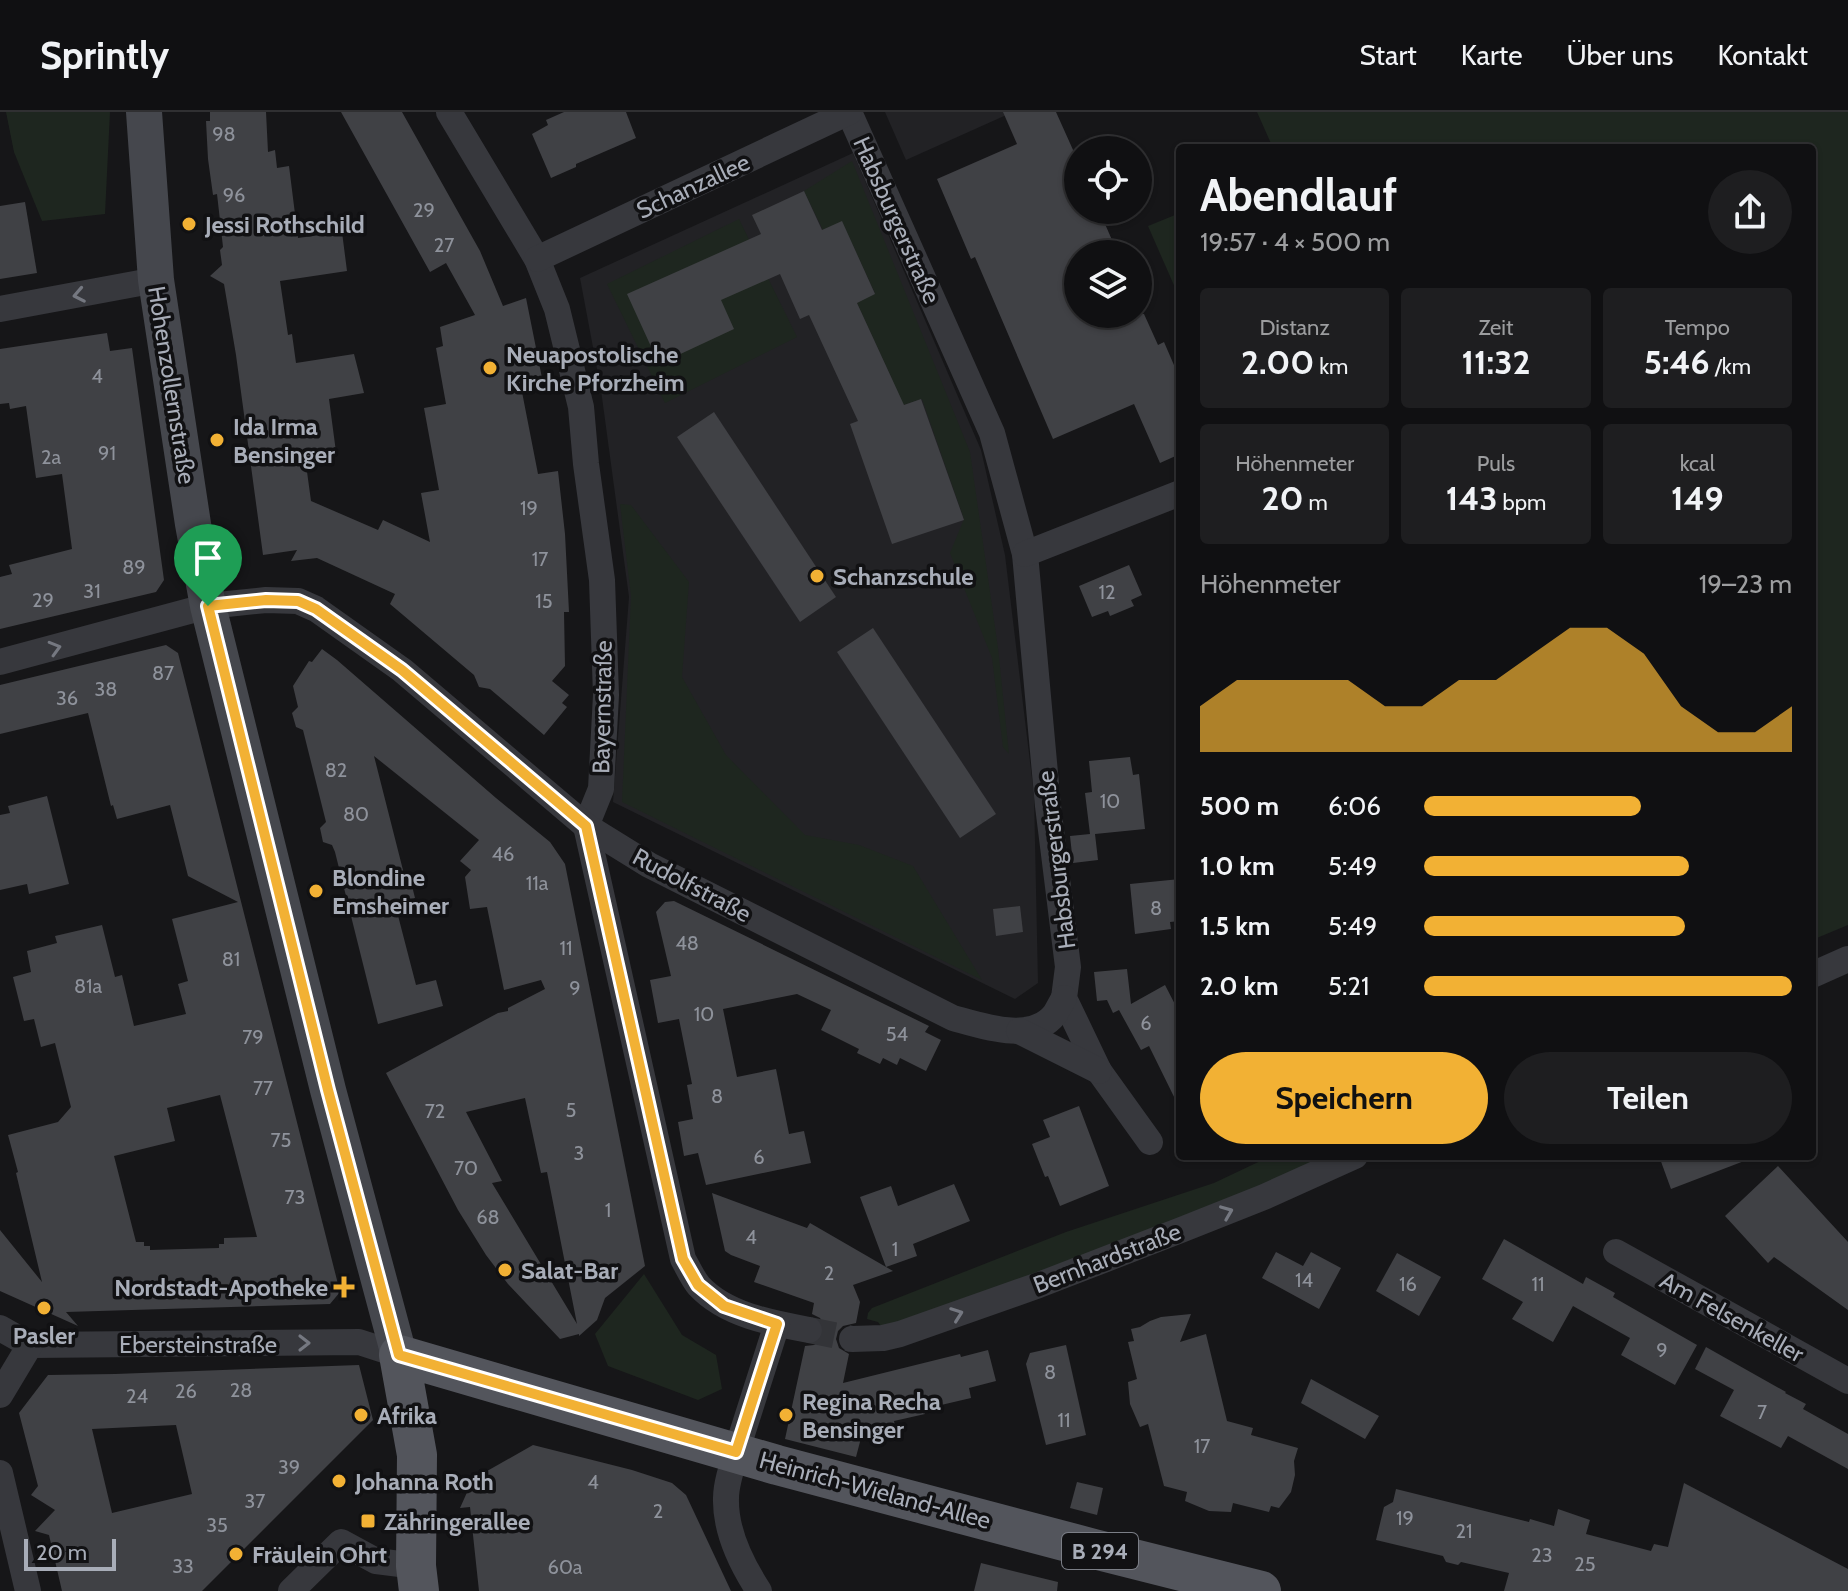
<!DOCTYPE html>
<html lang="de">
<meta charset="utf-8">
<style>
:root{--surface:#101012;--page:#1e1e20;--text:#f1f3f6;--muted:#9c9d9f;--line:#303032;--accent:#f2b134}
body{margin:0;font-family:Cabin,sans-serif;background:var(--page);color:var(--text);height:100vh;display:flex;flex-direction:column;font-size:30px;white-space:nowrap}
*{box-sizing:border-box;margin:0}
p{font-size:26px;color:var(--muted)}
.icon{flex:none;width:44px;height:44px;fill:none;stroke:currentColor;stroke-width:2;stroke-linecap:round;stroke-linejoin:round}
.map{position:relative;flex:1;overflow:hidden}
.panel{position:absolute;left:1176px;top:32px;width:640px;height:1016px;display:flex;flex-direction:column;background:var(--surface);border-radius:8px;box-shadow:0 2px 6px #0004,0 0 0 2px var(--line)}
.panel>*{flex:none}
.tools{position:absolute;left:1064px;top:24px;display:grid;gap:16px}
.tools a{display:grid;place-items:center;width:88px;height:88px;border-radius:50%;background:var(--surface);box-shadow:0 2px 6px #0004,0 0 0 2px var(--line);font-size:40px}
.scale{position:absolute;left:24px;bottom:20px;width:92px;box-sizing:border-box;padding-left:8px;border:4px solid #a8adb8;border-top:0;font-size:22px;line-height:28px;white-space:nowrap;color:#a8adb8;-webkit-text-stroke:6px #111113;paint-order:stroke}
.pin{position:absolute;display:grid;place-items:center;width:68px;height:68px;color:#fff;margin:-82px -34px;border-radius:50% 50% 50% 0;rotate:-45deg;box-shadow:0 0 8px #0007}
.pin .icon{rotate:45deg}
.round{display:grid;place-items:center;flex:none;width:84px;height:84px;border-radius:42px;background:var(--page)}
.overview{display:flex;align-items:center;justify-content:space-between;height:136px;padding:0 24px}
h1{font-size:44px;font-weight:700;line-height:60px}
.metrics{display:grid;grid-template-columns:repeat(3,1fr);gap:12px;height:136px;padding:8px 24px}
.metrics div{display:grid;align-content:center;border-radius:8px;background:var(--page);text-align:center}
.metrics b{font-size:34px;font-weight:700}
.metrics small{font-size:22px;font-weight:400}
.metrics p{font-size:22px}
.chart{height:224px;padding:16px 24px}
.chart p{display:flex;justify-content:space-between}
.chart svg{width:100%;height:144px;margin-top:8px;fill:var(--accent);opacity:.7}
.action{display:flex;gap:16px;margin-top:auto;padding:16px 24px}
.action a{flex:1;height:92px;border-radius:48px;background:var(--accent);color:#111;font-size:32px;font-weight:700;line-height:92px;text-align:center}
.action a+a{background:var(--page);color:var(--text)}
ul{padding:0 24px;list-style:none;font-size:26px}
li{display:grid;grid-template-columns:128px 96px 1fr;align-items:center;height:60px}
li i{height:20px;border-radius:10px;background:var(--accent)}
header{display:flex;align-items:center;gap:48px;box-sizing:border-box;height:112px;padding:0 40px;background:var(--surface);border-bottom:2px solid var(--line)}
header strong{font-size:38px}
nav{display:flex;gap:44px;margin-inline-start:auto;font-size:28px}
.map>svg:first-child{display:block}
.built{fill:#222225}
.green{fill:#1e261f}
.building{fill:#404145;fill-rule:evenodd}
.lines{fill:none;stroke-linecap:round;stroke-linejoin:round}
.street-tunnel{stroke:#333438;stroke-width:26;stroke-dasharray:26 13;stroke-linecap:butt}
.street{stroke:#37383d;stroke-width:26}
.secondary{stroke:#45474d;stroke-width:36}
.primary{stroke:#53555c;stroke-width:40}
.oneway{stroke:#757881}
.route-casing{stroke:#fff;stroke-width:16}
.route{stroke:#f2b134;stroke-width:10}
.poi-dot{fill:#f2b134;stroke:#111113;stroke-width:3}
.labels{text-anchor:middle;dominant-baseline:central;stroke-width:7;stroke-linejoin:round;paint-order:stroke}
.number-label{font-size:20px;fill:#8e929b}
.shield{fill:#111113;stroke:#7b7e86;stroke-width:2}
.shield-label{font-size:22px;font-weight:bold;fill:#a8adb8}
.street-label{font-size:24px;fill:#a8adb8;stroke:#111113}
.poi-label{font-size:24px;font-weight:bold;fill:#a8adb8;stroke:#111113;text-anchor:start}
</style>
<header>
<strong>Sprintly</strong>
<nav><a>Start</a><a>Karte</a><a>Über uns</a><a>Kontakt</a></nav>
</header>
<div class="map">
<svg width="1848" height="1479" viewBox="0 0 1848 1479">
<rect width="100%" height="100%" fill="#161618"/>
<g class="built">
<polygon points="885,0 1013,0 906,48"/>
<polygon points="853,41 981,338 1005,443 1034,683 1038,871 1015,887 613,690 629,485 601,278 580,166"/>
</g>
<g class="green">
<polygon points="6,0 110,0 105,102 42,109 14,40"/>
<polygon points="1257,0 1848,0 1848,813 1812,828 1812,36 1273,36"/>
<polygon points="852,49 970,340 998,536 1009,642 1003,635 992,546 950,441 964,407 922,287 897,295 892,267 857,191 875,181 842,110 823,118 804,79"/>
<polygon points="1180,101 1180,187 1148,114"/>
<polygon points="739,107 797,225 665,291 607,172"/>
<polygon points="620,392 631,393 689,470 682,565 726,643 805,723 859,733 913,754 982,868 622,690 631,484"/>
<polygon points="1271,1044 1335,1044 1205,1099 883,1217 878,1210 867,1207 868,1201 872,1196 1066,1120 1214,1071"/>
<polygon points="644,1162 682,1223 716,1243 722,1277 698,1288 608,1254 595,1222"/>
</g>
<g class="building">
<polygon points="210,0 266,0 268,40 275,38 277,56 289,54 298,126 342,120 347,159 280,169 288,223 292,222 296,251 354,242 364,281 329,287 336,340 305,345 311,389 378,418 383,408 430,430 421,381 439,378 424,296 446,292 436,236 443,234 440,215 475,203 446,151 430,160 341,0 402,0 480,139 503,194 526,186 544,276 522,280 538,362 558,359 565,422 569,500 564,500 565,554 552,569 569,583 562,591 567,595 544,623 490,577 479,575 474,563 390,492 395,482 317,446 291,449 297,438 263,443 236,243 224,172 210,164 222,153 220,138 223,135 217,82 213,83 208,47 206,9 210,9"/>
<polygon points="564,0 626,0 636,26 576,52 576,55 551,66 532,22 548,13 546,8"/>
<polygon points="1003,0 1056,0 1078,49 1078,98 1099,98 1118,142 1078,142 1078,202 1144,202 1158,233 1164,230 1180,267 1180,342 1160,351 1134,292 1053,327 975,145 971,147 937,67 1017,32"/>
<polygon points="804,79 822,118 842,109 875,182 857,191 904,293 921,287 964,408 892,432 850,312 858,309 809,203 800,207 780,162 721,188 734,217 659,252 627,182 761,122 752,103"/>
<polygon points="25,90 37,161 0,167 0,94"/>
<polygon points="107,221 110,239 132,236 164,468 156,480 0,517 0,465 12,462 9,453 72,437 62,362 36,366 26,294 10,297 9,291 0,292 0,237"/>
<polygon points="714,300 836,485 800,510 677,325"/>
<polygon points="1129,453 1142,483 1131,488 1134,494 1110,504 1108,499 1092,505 1079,474"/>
<polygon points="873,516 996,702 960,726 837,540"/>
<path d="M166,533l12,8 162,639 -10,12 -264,8 12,14 -78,-35v-61l42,52 -26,-109 2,-1 -10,-37 50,-13 13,-15 -16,-64 -14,4 -7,-28 -10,2 -11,-44 18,-5 -4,-21 30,-8 -2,-7 47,-11 13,52 7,-2 12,51 52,-12 -8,-30 10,-3 -16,-62 66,-17 -50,-26 -18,-71 -53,14 -4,-14 -2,1 -23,-93 -88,21v-49zM220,983l37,142 -33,1v6h-5v4l-69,2v-4h-6v-4h-8l-22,-86 61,-15 -8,-33z"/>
<path d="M322,537l15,11 159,138 54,44 15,22 80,402 -40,32 -8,22 -18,16v-2l-19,5 -52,-55 -22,-29 -28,-45 -72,-137 112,-60 10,-2v-3l37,-19 -4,-9 -37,10 -17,-83 -17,2 -5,-32 6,-7 -11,-9 19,-21 -105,-84 30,118h5l6,24 -20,6 21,81 20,-5 7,26 -65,18 -43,-172 -3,-7 -9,-3 -3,-14 6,-6 -23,-92 -7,-3 -4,-14 6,-6 -5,-21 16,-25 3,1zM525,986l16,75 6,-1 30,152 -85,-141 10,-2 -36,-69z"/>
<polygon points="1130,645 1133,663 1139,662 1145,717 1095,722 1098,748 1073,751 1070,724 1090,722 1085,681 1092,680 1089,649"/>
<polygon points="47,684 69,772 29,782 27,772 0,778 0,703 10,701 8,694"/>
<polygon points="1180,767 1180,809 1170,810 1171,817 1135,822 1130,772"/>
<polygon points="674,789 929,914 925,920 941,928 926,959 900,946 897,953 883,946 880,952 857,941 859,937 821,918 831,898 797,882 723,897 737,965 776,957 789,1022 804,1019 811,1051 706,1073 698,1041 684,1044 678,1010 693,1007 687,973 692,972 679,907 658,911 650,868 671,864 656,800 665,790"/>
<polygon points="1020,794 1023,820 996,824 993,797"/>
<polygon points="1127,857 1131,892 1165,873 1180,902 1180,997 1149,934 1141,938 1119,898 1121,897 1113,901 1107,888 1097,889 1094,860"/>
<polygon points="1079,994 1109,1074 1060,1094 1048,1064 1045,1065 1032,1032 1050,1025 1043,1008"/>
<polygon points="1659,1044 1752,1044 1752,1046 1671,1077"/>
<polygon points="1778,1054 1848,1130 1848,1198 1774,1145 1768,1151 1725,1104"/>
<polygon points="954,1072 970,1109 913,1132 917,1144 886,1155 860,1085 891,1074 898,1094"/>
<polygon points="712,1081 807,1116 810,1111 893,1159 853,1173 860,1190 856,1211 843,1214 838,1219 836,1227 839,1236 849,1242 843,1271 960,1242 961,1245 988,1238 996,1269 969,1276 971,1286 924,1297 925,1302 894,1309 896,1318 861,1326 856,1345 785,1327 805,1234 814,1233 821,1229 824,1222 824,1213 820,1206 812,1202 814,1191 754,1170 760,1154 731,1143 725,1139"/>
<polygon points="1504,1127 1583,1172 1586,1165 1615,1181 1613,1185 1697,1233 1675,1273 1621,1243 1630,1226 1573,1194 1553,1230 1512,1207 1523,1190 1482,1167"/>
<polygon points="1276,1140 1303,1154 1311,1140 1341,1156 1319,1197 1262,1166"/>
<polygon points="1397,1141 1441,1165 1419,1204 1376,1179"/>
<polygon points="1191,1202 1180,1230 1206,1222 1227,1309 1253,1316 1251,1323 1298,1336 1294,1349 1295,1363 1291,1380 1279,1396 1271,1394 1269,1400 1233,1391 1231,1400 1209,1399 1185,1389 1187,1380 1164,1374 1148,1312 1140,1315 1130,1292 1128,1270 1137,1267 1128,1230 1134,1229 1131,1217 1140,1215 1150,1209 1161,1205"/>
<polygon points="1066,1233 1086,1323 1046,1333 1026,1252 1030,1241"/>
<polygon points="1706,1235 1786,1280 1785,1281 1806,1292 1803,1297 1848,1322 1848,1357 1788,1324 1781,1336 1720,1304 1734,1278 1695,1257"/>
<path d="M359,1253l14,55 -171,171h-140l-13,-56 -14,-4 20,-21 -24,-15 7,-9 -19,-73 29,-38 67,-1zM176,1313l16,69 -80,19 -20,-84z"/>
<polygon points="1311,1267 1379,1304 1365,1327 1301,1291"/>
<polygon points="533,1333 632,1358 672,1371 686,1383 731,1479 479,1479 470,1395 460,1396 473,1367"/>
<polygon points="1077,1370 1103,1376 1097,1403 1070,1396"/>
<polygon points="1684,1371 1848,1457 1848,1479 1504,1479 1509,1461 1461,1450 1458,1453 1446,1450 1443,1444 1376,1428 1384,1395 1393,1390 1396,1377 1529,1410 1530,1407 1554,1414 1558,1397 1590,1408 1586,1422 1651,1439 1654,1432 1668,1435"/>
<polygon points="981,1451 1058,1470 1057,1479 974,1479"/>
</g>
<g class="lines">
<polyline class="street-tunnel" points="809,1218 852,1227"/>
<g class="street">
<path d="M449,0l88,147 20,50 24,98 5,57 16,116 4,115 -5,94 -15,37 97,433c5,9 10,20 16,27 27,29 72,37 110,44"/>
<polyline points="849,0 992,321 1025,442 1048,694 1068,855 1064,886 1099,959 1150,1030"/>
<polyline points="537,147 849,0"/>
<polyline points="0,197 156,168"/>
<polyline points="1025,442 1180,381"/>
<path d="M0,550l208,-56 58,-6 32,1 18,8 86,61 184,156 63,39 304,153c29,8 79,26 102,-4 3,-5 6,-11 9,-16"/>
<polyline points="1812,863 1848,847"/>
<polyline points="1019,919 1099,959"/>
<polyline points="1616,1140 1848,1269"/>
<polyline points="0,1216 30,1233 359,1230 399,1243"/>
<polyline points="852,1227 883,1226 900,1222 1039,1173 1181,1118 1264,1085 1355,1044"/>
<polyline points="0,1283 30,1233"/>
<polyline points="0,1361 28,1479"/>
<polyline points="291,1479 341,1430 376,1449 416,1454"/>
<path d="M759,1479c-17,-26 -34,-61 -33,-93 0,-18 10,-43 15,-61 12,-37 24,-75 36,-113"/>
</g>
<polyline class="secondary" points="144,0 156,168 193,412 208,494 328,978 399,1243"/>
<polyline class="primary" points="419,1479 416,1454 417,1343 399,1243 777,1353 1094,1437 1261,1479"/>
</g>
<defs><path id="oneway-chevron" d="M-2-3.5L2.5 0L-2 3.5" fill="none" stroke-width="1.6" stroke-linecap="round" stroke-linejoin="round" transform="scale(2)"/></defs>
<g class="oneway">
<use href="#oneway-chevron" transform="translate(79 183) rotate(169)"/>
<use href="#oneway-chevron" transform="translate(55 536) rotate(-16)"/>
<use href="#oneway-chevron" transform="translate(1227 1100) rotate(-22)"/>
<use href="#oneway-chevron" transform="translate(957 1202) rotate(-20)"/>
<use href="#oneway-chevron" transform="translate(304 1231)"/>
</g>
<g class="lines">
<defs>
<polygon id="route" points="266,488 298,489 316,497 402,558 586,714 683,1147 698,1173 724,1194 777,1212 736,1340 399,1243 328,978 208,494"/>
</defs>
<use href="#route" class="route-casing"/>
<use href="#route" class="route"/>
</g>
<g class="poi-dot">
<circle cx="189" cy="112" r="8"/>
<circle cx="490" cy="256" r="8"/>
<circle cx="217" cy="328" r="8"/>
<circle cx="817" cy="464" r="8"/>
<circle cx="316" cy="779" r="8"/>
<circle cx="505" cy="1158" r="8"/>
<path d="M340 1163h8v8h8v8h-8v8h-8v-8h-8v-8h8z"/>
<circle cx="44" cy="1196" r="8"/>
<circle cx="361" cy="1303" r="8"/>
<circle cx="786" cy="1303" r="8"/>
<circle cx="339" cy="1369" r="8"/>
<rect x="360" y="1401" width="16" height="16" rx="4"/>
<circle cx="236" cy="1442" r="8"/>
</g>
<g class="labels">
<g class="number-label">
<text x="224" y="22">98</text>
<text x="234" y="83">96</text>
<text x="424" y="98">29</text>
<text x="444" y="133">27</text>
<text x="97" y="264">4</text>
<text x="107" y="341">91</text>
<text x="51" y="345">2a</text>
<text x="529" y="396">19</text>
<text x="540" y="447">17</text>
<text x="134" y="455">89</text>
<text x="92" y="479">31</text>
<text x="1107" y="480">12</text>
<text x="43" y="488">29</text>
<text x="544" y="489">15</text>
<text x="163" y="561">87</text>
<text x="106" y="577">38</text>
<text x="67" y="586">36</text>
<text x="336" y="658">82</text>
<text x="1110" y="689">10</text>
<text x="356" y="702">80</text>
<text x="503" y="742">46</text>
<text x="537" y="771">11a</text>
<text x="1156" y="796">8</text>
<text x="687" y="831">48</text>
<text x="566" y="836">11</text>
<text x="231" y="847">81</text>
<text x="88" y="874">81a</text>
<text x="575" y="876">9</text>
<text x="704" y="902">10</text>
<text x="1146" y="911">6</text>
<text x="897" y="922">54</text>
<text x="253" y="925">79</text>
<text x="263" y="976">77</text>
<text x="717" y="984">8</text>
<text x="571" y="998">5</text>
<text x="435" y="999">72</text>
<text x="281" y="1028">75</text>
<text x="579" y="1041">3</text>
<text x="759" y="1045">6</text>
<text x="466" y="1056">70</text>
<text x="295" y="1085">73</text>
<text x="608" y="1098">1</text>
<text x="488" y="1105">68</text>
<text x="751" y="1125">4</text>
<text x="895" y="1137">1</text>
<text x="829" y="1161">2</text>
<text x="1304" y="1168">14</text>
<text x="1408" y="1172">16</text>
<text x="1538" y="1172">11</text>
<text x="1662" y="1238">9</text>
<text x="1050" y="1260">8</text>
<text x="241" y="1278">28</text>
<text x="186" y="1279">26</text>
<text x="137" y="1284">24</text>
<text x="1762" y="1300">7</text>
<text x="1064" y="1308">11</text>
<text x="1202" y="1334">17</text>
<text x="289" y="1355">39</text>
<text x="593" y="1370">4</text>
<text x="255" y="1389">37</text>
<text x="658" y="1399">2</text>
<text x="1405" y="1406">19</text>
<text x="217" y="1413">35</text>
<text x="1464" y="1419">21</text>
<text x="1542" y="1443">23</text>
<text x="1585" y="1452">25</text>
<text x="183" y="1454">33</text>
<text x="565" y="1455">60a</text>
</g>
<rect class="shield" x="1062" y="1421" width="76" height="36" rx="6"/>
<g class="shield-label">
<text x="1100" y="1439">B 294</text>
</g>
<g class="street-label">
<text transform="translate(693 74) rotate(-25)">Schanzallee</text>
<text transform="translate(897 108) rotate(66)">Habsburgerstraße</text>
<text transform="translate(172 273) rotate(81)">Hohenzollernstraße</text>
<text transform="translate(602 595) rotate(-89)">Bayernstraße</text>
<text transform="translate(1056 748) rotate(-97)">Habsburgerstraße</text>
<text transform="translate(692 773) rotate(28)">Rudolfstraße</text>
<text transform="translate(1107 1146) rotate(-21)">Bernhardstraße</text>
<text transform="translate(1732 1205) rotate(29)">Am Felsenkeller</text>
<text x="198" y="1232">Ebersteinstraße</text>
<text transform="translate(875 1378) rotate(15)">Heinrich-Wieland-Allee</text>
</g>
<g class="poi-label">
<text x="205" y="112">Jessi Rothschild</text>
<text x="506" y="242">Neuapostolische<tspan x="506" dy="28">Kirche Pforzheim</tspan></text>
<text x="233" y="314">Ida Irma<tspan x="233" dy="28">Bensinger</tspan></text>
<text x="833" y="464">Schanzschule</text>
<text x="332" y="765">Blondine<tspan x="332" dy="28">Emsheimer</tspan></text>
<text x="521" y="1158">Salat-Bar</text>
<text x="328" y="1175" text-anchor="end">Nordstadt-Apotheke</text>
<text x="44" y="1223" text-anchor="middle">Pasler</text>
<text x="802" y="1289">Regina Recha<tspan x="802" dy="28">Bensinger</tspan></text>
<text x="377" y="1303">Afrika</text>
<text x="355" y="1369">Johanna Roth</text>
<text x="384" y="1409">Zähringerallee</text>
<text x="252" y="1442">Fräulein Ohrt</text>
</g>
</g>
</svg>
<div class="tools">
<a><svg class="icon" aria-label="locate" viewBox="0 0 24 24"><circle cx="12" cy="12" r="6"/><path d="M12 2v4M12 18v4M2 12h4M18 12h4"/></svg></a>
<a><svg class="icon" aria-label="layers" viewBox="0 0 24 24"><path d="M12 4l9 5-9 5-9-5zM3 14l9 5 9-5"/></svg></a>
</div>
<div class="scale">20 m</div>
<div class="pin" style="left:208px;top:494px;background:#1e9e55"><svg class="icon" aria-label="arrive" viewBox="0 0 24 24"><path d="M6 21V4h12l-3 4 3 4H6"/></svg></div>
<section class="panel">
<div class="overview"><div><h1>Abendlauf</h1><p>19:57 · 4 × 500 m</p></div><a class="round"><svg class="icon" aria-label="share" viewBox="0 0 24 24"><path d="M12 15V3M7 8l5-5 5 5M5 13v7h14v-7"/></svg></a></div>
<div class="metrics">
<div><p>Distanz</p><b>2.00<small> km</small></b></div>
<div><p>Zeit</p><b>11:32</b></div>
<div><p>Tempo</p><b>5:46<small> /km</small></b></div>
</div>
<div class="metrics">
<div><p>Höhenmeter</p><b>20<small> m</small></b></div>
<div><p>Puls</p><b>143<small> bpm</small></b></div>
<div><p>kcal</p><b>149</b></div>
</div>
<div class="chart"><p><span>Höhenmeter</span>19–23 m</p>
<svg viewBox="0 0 160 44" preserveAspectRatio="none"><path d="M0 44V30L10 22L20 22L30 22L40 22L50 30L60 30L70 22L80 22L90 14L100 6L110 6L120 14L130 30L140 38L150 38L160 30V44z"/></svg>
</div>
<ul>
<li><b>500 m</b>6:06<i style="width:59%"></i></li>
<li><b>1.0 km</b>5:49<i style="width:72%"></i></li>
<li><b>1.5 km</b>5:49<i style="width:71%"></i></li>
<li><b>2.0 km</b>5:21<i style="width:100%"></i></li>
</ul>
<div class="action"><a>Speichern</a><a>Teilen</a></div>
</section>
</div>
